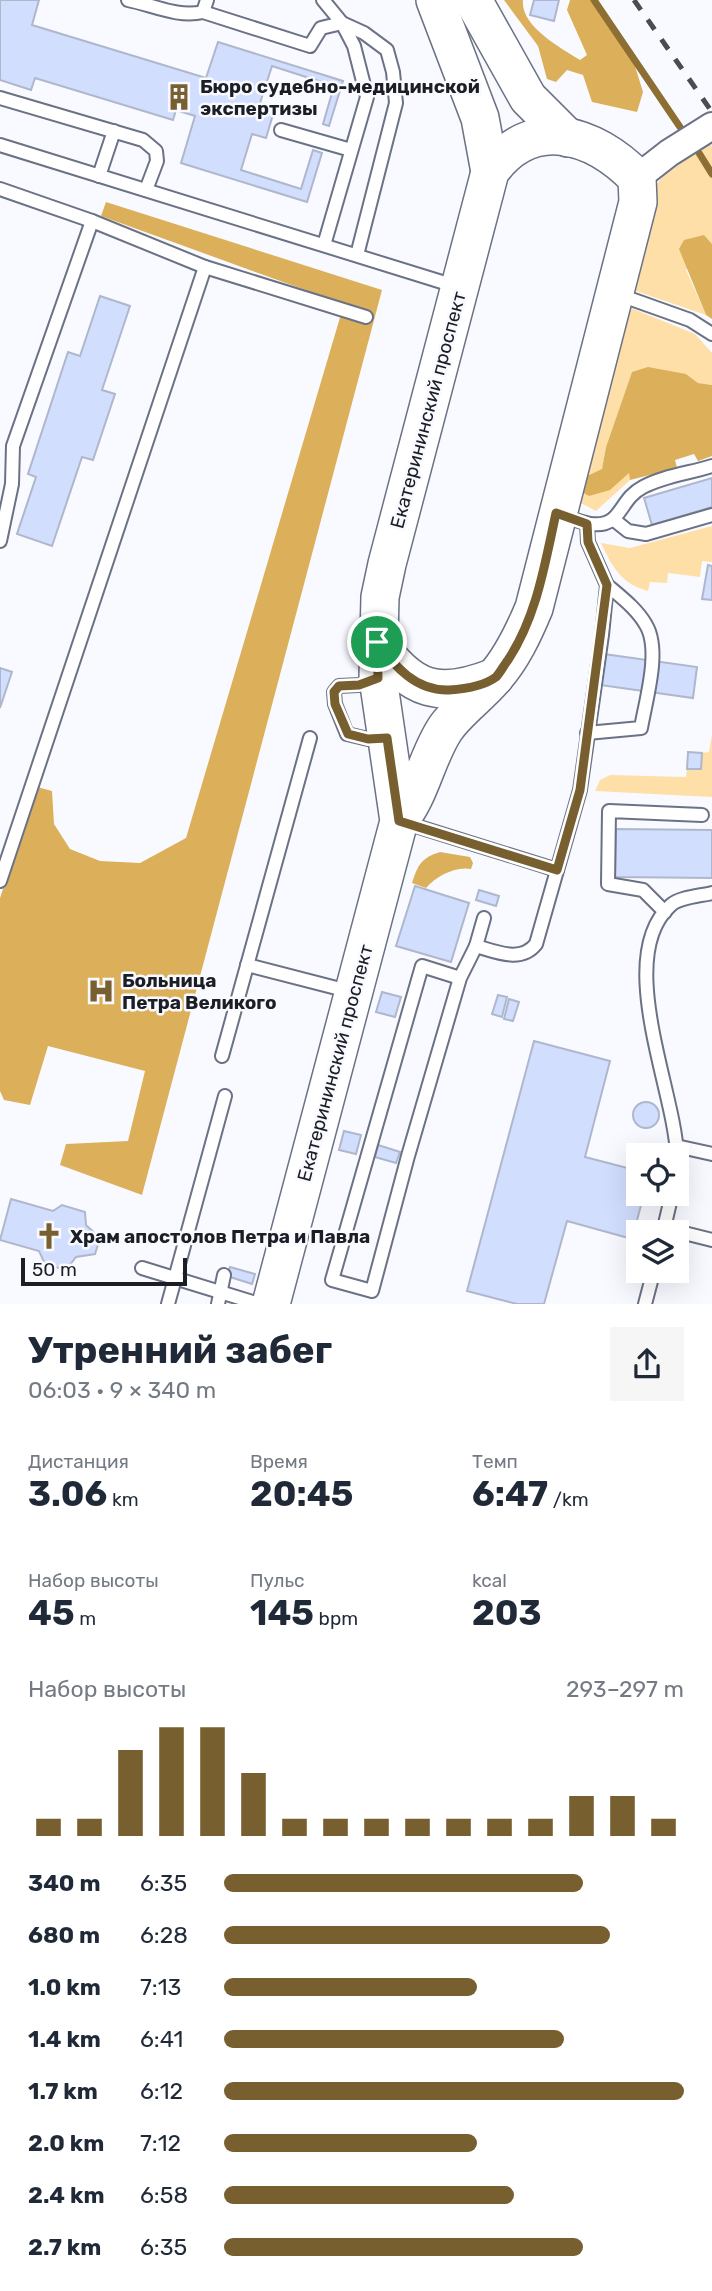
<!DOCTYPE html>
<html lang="ru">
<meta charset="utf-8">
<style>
:root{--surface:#fff;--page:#f6f6f7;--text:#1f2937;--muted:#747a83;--accent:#785f30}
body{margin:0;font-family:Rubik,sans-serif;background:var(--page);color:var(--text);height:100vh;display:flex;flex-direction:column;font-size:26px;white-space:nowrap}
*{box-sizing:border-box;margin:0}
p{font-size:23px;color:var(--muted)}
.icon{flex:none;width:38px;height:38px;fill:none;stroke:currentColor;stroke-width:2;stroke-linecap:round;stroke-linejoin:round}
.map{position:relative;height:1304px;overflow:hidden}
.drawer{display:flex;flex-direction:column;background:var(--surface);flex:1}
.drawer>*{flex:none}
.fabs{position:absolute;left:626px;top:1143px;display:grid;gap:14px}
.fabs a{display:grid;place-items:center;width:63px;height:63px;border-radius:0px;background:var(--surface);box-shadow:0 7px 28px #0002;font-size:35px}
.scale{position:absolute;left:21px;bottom:18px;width:166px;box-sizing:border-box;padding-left:7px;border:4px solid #1b1e25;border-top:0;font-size:19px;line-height:24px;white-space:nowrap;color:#1b1e25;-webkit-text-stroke:5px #f9faff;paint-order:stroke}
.pin{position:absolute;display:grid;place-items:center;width:60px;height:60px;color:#fff;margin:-30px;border:4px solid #fff;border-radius:50%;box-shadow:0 2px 7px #0007}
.round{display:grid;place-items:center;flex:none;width:74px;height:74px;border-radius:0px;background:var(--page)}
.headline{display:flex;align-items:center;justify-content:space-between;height:119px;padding:0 28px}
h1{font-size:38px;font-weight:700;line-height:52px}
.figures{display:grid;grid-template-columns:repeat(3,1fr);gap:10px;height:119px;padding:7px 28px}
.figures div{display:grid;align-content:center}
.figures b{font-size:35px;font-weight:700}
.figures small{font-size:19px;font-weight:400}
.figures p{font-size:19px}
.chart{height:196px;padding:14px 28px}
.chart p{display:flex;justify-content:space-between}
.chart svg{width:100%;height:126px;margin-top:7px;stroke:var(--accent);stroke-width:6}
ul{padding:0 28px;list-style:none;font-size:23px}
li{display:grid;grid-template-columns:112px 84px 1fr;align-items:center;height:52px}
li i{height:18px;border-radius:9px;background:var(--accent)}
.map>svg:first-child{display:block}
.green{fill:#fedfa7}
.forest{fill:#dcb05a}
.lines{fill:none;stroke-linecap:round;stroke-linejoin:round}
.stream{stroke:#8d6f34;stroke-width:7}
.building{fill:#d2defe;stroke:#afb7cc;stroke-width:2}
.lane-casing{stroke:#6b7285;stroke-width:16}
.street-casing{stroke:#6b7285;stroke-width:30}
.secondary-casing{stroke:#6b7285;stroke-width:40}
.lane{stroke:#fff;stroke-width:12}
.street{stroke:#fff;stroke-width:26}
.secondary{stroke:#fff;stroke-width:37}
.rail{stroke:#494c52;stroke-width:5;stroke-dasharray:12 12;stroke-linecap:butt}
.route-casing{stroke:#fff;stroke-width:14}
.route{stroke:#785f30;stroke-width:9}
.labels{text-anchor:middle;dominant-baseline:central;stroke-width:5;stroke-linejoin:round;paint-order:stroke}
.poi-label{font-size:19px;font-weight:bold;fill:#1b1e25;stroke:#f9faff;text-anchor:start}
.street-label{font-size:19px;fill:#1b1e25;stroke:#f9faff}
</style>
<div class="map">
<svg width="712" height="1304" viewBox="0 0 712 1304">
<rect width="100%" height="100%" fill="#f9faff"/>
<g class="green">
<path d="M710,144l2,3v97l-8,-9 -18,35 20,45 -73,-25c6,-32 9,-98 35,-119 12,-11 28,-18 42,-27z"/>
<polygon points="621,304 695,334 712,353 712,385 698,383 686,374 632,372 606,447 602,469 630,472 630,480 596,511 581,503 573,492"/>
<path d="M712,526v36l-10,-1 -2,16 -32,-4 -1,10 -17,-1 -2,9c-27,-7 -36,-25 -47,-48l29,5z"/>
<polygon points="712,735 712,797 595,791 600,780 610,775 686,777 687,769 701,769 702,753 709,752"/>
</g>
<g class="forest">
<path d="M504,0h19c-3,26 38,48 57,60l7,-5 -20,-45 3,-10h21l39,50 13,42 -6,20 -45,-10 -9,-27 -16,-5 -11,12 -9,-3 -9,-33z"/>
<polygon points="106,202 382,290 142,1195 60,1165 66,1144 128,1141 145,1071 48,1046 30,1105 4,1100 0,1091 0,898 37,787 52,791 54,824 70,849 100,861 140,863 186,838 344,304 101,216"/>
<polygon points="704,235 712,244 712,319 706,315 679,249 684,240"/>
<polygon points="648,367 686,374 698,383 712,385 712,456 698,461 694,454 675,460 677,468 630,480 629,473 610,490 589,496 582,492 581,479 602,469 606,447 632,372"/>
<path d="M440,852l30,5 3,6 -2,6c-15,-3 -35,7 -45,19l-14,-5c6,-18 9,-25 28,-31z"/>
</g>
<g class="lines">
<g class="stream">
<polyline points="594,0 680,127"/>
<polyline points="699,153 712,174"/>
</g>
</g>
<g class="building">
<polygon points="0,0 39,0 32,25 206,78 218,42 343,81 329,126 323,124 334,86 272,66 260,103 275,108 266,138 252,134 241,170 301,189 313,150 322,153 307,202 181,163 195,116 176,110 173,120 35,78 31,90 0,80"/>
<polygon points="534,0 559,0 554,21 530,15"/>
<polygon points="100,296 130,306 102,390 115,394 93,460 82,457 52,546 17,534 36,477 28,474 68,352 80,356"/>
<polygon points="712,478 712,507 652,525 644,498"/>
<polygon points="708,565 712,566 712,600 702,599"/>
<polygon points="604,654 697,667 693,698 600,685"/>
<polygon points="0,668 12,672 0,708"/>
<polygon points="688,752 702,753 701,769 687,769"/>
<polygon points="616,829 712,830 712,878 615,877"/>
<polygon points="415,886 469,903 451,962 396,946"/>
<polygon points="479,890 499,896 496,906 476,900"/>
<polygon points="382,992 401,997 395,1017 376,1012"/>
<polygon points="498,995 507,997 502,1017 492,1014"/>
<polygon points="509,999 519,1002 513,1021 504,1019"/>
<polygon points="534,1041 610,1061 585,1157 639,1171 639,1194 644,1194 632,1239 567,1221 544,1304 517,1304 467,1291"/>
<circle cx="646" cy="1115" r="13"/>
<polygon points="344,1131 361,1135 356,1154 339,1150"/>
<polygon points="378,1145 400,1152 396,1163 375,1157"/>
<polygon points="11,1199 53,1211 62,1205 85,1212 86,1225 100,1238 95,1254 76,1257 66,1270 45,1264 39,1251 0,1240"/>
<polygon points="230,1267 255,1274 252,1284 227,1276"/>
</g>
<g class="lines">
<defs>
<g id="lane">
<path d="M128,0c25,5 50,18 75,12l4,-12"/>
<polyline points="323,0 342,23 354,46 367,97 324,245"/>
<polyline points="203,12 310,46 321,28 342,23 364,33 387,50 393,72 396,103 357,255"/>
<polyline points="0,98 143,140 156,151 157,161 146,190"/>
<polyline points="281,130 351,150"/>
<polyline points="0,145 458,287"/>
<polyline points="99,176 114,131"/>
<polyline points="0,189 92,221 205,267 366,317"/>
<polyline points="617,294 690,320 712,334"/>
<path d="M560,514c16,6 38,17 53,5 11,-10 13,-23 30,-32 20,-11 47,-14 69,-21"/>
<polyline points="613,519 628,531 646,534 712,515"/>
<polyline points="0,541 12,484 13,446 92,221"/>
<polyline points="374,680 359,685 339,686 334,692 335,704 347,734 368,739 383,738"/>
<path d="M587,733l54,-5c5,-29 20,-78 5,-103 -9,-16 -25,-28 -39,-40"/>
<polyline points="403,822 557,870"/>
<polyline points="0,881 205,267"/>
<polyline points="665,912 643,890 608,884 609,811 702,815"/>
<path d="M476,946c21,6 45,17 60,-2l44,-154 22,-155 5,-50 -19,-43 -1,-18"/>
<polyline points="247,965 352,992"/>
<polyline points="460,978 422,966 332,1280 372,1291 408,1156 460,978 476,946 484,918"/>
<polyline points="222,1056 310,738"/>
<polyline points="676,1146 712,1154"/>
<path d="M677,1155c-2,-64 -64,-199 -6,-250 9,-8 29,-9 41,-12"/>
<polyline points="664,1228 672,1194"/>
<polyline points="664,1232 664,1228 712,1240"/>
<polyline points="142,1268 259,1304"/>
<polyline points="168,1304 225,1096"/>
<polyline points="218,1304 224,1275"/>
<polyline points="645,1304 654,1270"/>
</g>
<polyline id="street" points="637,178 669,153 712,126"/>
<g id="secondary">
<polyline points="435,0 480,118 490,172"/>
<polyline points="473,0 528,98 568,138"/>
<path d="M377,642c35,50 62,57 118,35"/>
<path d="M271,1304l128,-483 -21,-143 2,-81 7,-33 103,-392c41,-58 103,-39 147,6l1,24 -104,406c-10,24 -22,50 -40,70 -15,18 -36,32 -49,51 -19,29 -24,66 -46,92"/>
</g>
</defs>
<use href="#lane" class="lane-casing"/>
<use href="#street" class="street-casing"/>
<use href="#secondary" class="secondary-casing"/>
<use href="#lane" class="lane"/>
<use href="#street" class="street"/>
<use href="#secondary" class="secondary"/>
<polyline class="rail" points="634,0 712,112"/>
</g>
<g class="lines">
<defs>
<path id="route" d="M556,513l31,11 1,18 19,43 -27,205 -23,80 -158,-49 -12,-83 -19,1 -20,-5 -13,-30 -1,-12 5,-6 20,-1 19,-7 -1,-36c18,25 39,49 72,48 15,-1 35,-4 47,-13 4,-4 8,-12 12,-17 29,-44 37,-97 48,-147z"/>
</defs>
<use href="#route" class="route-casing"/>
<use href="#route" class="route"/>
</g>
<defs>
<symbol id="building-bare" viewBox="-9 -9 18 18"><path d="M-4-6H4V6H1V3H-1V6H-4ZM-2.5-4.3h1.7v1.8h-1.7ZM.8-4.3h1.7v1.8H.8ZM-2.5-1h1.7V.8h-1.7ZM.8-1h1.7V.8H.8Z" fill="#785f30" stroke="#f9faff" stroke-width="2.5" paint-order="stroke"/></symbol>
<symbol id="hospital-bare" viewBox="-9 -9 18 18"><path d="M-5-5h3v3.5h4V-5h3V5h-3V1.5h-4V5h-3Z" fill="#785f30" stroke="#f9faff" stroke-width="2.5" paint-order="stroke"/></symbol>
<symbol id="church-bare" viewBox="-9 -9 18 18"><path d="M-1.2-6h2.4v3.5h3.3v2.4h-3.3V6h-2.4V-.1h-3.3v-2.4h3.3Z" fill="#785f30" stroke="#f9faff" stroke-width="2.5" paint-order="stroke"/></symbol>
</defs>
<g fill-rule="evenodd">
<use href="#building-bare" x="160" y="78" width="38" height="38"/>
<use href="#hospital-bare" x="82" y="972" width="38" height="38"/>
<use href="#church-bare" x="30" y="1217" width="38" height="38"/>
</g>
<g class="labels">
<g class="poi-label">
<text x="200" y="86">Бюро судебно-медицинской<tspan x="200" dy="22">экспертизы</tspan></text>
<text x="122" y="980">Больница<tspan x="122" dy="22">Петра Великого</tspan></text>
<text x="70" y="1236">Храм апостолов Петра и Павла</text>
</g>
<g class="street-label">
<text transform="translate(428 410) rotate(-75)">Екатерининский проспект</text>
<text transform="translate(335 1063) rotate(-75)">Екатерининский проспект</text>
</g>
</g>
</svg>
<div class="fabs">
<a><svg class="icon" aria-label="locate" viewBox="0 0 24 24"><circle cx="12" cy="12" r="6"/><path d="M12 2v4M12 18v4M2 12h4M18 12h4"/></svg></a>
<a><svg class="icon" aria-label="layers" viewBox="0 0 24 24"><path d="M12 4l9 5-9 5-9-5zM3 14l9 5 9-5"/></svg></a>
</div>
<div class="scale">50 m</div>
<div class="pin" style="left:377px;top:642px;background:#1e9e55"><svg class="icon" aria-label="arrive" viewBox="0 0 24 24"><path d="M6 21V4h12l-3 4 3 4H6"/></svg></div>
</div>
<section class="drawer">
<div class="headline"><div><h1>Утренний забег</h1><p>06:03 · 9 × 340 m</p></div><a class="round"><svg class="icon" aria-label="share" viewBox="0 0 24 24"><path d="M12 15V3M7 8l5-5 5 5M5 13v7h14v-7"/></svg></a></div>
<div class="figures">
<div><p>Дистанция</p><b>3.06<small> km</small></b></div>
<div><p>Время</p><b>20:45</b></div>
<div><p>Темп</p><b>6:47<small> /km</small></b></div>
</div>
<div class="figures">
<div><p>Набор высоты</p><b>45<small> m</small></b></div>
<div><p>Пульс</p><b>145<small> bpm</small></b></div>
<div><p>kcal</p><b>203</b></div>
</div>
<div class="chart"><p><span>Набор высоты</span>293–297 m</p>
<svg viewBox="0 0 160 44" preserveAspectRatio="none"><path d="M5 44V38M15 44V38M25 44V14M35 44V6M45 44V6M55 44V22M65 44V38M75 44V38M85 44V38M95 44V38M105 44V38M115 44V38M125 44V38M135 44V30M145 44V30M155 44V38"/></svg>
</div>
<ul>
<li><b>340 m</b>6:35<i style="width:78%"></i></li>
<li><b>680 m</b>6:28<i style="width:84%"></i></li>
<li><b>1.0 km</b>7:13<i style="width:55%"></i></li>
<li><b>1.4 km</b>6:41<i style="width:74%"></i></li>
<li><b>1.7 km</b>6:12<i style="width:100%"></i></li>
<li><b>2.0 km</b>7:12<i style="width:55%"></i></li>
<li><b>2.4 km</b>6:58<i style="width:63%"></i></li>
<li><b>2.7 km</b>6:35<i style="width:78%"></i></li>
</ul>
</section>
